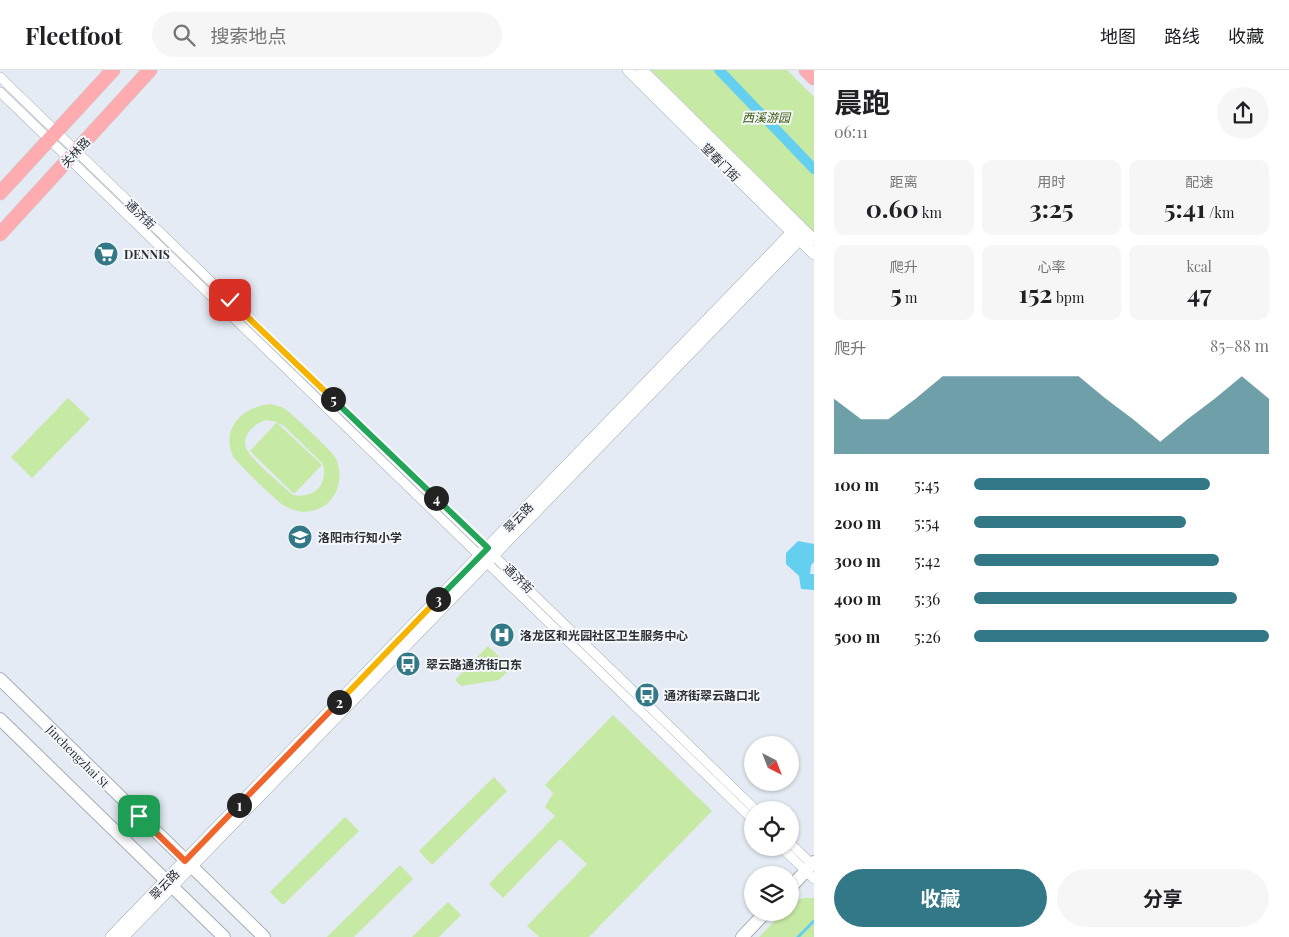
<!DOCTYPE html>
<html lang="zh">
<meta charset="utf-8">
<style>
:root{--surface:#fff;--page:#f6f6f6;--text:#202124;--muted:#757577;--line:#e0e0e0;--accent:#337886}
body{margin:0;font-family:"Playfair Display","Noto Sans SC",serif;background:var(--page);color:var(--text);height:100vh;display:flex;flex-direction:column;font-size:19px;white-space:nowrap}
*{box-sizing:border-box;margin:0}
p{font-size:16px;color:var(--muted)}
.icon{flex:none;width:28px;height:28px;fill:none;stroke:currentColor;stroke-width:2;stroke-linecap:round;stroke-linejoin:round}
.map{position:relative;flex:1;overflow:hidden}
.sheet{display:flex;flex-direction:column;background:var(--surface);width:475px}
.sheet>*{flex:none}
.needle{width:32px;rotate:138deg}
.fabs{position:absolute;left:744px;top:666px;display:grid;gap:10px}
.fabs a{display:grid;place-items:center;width:55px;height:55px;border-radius:50%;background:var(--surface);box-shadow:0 1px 4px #0004;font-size:25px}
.pin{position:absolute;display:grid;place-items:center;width:42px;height:42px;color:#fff;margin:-21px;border-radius:10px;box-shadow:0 2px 8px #0006}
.km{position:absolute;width:25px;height:25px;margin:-12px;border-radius:50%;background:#222;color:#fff;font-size:14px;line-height:25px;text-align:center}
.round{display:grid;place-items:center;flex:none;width:52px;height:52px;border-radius:26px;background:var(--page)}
.head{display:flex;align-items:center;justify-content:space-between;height:85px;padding:0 20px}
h1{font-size:28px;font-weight:700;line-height:38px}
.stats{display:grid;grid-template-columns:repeat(3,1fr);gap:8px;height:85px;padding:5px 20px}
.stats div{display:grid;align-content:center;border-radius:10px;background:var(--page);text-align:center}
.stats b{font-size:25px;font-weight:700}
.stats small{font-size:14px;font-weight:400}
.stats p{font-size:14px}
.chart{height:140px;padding:10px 20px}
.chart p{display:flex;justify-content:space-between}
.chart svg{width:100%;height:90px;margin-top:5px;fill:var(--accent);opacity:.7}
.action{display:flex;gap:10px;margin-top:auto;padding:10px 20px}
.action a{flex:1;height:58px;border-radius:30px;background:var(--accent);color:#fff;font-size:20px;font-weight:700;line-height:58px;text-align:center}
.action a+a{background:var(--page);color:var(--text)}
ul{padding:0 20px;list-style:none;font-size:16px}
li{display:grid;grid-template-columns:80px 60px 1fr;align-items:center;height:38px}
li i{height:12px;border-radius:6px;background:var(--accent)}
header{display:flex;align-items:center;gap:30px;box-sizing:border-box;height:70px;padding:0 25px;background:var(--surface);border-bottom:1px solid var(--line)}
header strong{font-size:24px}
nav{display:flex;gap:28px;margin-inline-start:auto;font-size:18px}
.search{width:350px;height:45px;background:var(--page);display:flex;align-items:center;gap:12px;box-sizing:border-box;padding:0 18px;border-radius:28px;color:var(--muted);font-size:19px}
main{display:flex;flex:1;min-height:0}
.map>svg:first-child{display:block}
.green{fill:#c6e9a4;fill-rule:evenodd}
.water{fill:#65cff0}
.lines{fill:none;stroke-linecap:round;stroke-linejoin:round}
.stream{stroke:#65cff0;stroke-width:3}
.canal{stroke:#65cff0;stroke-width:10}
.minor-casing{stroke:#a5acb4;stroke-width:10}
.tertiary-casing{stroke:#a5acb4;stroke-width:12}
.secondary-casing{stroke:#a5acb4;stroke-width:14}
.primary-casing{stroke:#c9c9ca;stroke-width:15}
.minor{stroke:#fff;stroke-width:9}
.tertiary{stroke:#fff;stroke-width:11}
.secondary{stroke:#fff;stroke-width:12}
.primary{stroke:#feacaf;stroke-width:14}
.split-1-casing{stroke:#fff;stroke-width:10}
.split-2-casing{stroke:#fff;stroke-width:10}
.split-3-casing{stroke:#fff;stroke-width:10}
.split-4-casing{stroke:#fff;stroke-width:10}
.split-5-casing{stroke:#fff;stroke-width:10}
.split-6-casing{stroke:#fff;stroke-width:10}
.split-1{stroke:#f0652b;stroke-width:6}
.split-2{stroke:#f0652b;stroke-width:6}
.split-3{stroke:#f5b400;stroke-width:6}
.split-4{stroke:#22a559;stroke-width:6}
.split-5{stroke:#22a559;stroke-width:6}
.split-6{stroke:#f5b400;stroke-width:6}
.labels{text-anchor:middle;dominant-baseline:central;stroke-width:4;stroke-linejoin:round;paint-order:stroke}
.park-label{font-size:12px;font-style:italic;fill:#3b5b09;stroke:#f4f8fd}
.street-label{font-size:12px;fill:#2e3134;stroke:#f4f8fd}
.poi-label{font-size:12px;font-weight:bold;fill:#2e3134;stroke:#f4f8fd;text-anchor:start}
</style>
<header>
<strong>Fleetfoot</strong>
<div class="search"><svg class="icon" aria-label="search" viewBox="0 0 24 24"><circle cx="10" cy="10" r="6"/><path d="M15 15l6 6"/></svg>搜索地点</div>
<nav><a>地图</a><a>路线</a><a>收藏</a></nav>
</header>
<main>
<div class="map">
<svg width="814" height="867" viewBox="0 0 814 867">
<rect width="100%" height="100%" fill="#e4ebf4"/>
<g class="green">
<polygon points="651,0 787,0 814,27 814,162"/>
<polygon points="68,328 90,349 32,408 11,387"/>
<path d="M271,334c5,2 11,2 14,5 7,5 47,42 50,48 6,11 6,26 0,37 -5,9 -13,15 -24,17 -9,2 -18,0 -26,-5 -7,-3 -49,-44 -52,-50 -13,-29 12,-50 38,-52zM266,350l11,2 -27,29 44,43 28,-29 -45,-42 6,2 40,39c5,21 -9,35 -30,31 -12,-11 -39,-33 -46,-45 -7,-15 7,-26 19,-30z"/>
<polygon points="488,576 511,598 499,610 461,616 455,610"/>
<polygon points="613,645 712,741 589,867 539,867 527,856 587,794 560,769 503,828 489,814 555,746 545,737 553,723 545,715"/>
<polygon points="494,707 507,721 432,795 419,781"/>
<polygon points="345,747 359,761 283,835 270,822"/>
<polygon points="400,795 413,809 354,867 327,867"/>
<polygon points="804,828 814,828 814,867 759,867 783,843 790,842 790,835 794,831"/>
<polygon points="448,832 461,845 439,867 412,867"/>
</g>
<polygon class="water" points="798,471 814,474 814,492 811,495 810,504 814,504 814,520 801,519 799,506 786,494 786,483"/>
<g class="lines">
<polyline class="stream" points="798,867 814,851"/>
<polyline class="canal" points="719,0 814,99"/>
<defs>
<g id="minor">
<polyline points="0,7 756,740"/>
<polyline points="0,22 752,749"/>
<polyline points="790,773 814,796"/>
<polyline points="782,778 814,809"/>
</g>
<g id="tertiary">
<polyline points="628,0 814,184"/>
<polyline points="642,0 814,170"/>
<polyline points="111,867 799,155"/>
<polyline points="123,867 806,163"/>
</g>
<g id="secondary">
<polyline points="0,609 264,867"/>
<polyline points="0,649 224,867"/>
<polyline points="790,818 814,792"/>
<polyline points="742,867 766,842"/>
</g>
<g id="primary">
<polyline points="806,0 814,8"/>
<polyline points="0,123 113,0"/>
<polyline points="0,164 150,0"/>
</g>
</defs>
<use href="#minor" class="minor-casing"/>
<use href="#tertiary" class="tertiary-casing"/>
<use href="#secondary" class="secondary-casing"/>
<use href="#primary" class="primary-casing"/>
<use href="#minor" class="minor"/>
<use href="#tertiary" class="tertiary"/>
<use href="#secondary" class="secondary"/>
<use href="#primary" class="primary"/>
</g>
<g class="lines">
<defs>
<polyline id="split-1" points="139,746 185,791 239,735"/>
<polyline id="split-2" points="239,735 339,632"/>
<polyline id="split-3" points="339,632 438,529"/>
<polyline id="split-4" points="436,428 488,478 438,529"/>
<polyline id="split-5" points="333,329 436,428"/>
<polyline id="split-6" points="230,230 333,329"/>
</defs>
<use href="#split-1" class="split-1-casing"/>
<use href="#split-2" class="split-2-casing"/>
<use href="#split-3" class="split-3-casing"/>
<use href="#split-4" class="split-4-casing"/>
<use href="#split-5" class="split-5-casing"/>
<use href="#split-6" class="split-6-casing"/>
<use href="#split-1" class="split-1"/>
<use href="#split-2" class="split-2"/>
<use href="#split-3" class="split-3"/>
<use href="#split-4" class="split-4"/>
<use href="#split-5" class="split-5"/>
<use href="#split-6" class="split-6"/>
</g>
<defs>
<symbol id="supermarket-disc" viewBox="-11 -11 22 22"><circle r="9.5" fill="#337886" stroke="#f4f8fd"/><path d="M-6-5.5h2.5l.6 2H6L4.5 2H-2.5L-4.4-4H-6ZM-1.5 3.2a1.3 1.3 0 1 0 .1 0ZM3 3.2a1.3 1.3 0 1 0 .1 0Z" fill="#fff"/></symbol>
<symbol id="school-disc" viewBox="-11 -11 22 22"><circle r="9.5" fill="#337886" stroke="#f4f8fd"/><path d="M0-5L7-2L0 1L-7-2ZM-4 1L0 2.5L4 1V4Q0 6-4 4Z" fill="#fff"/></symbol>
<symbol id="hospital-disc" viewBox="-11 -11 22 22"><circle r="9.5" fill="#337886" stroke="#f4f8fd"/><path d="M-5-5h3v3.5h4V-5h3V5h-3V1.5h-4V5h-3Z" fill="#fff"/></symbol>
<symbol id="bus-disc" viewBox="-11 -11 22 22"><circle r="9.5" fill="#337886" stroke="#f4f8fd"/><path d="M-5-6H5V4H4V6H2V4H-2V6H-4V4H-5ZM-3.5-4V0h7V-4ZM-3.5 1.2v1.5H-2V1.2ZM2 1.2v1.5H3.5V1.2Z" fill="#fff"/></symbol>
</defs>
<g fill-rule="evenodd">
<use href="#supermarket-disc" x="92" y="170" width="28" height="28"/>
<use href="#school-disc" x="286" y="453" width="28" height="28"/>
<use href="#hospital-disc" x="488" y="551" width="28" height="28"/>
<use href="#bus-disc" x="394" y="580" width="28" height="28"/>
<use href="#bus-disc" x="633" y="611" width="28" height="28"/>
</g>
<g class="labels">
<g class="park-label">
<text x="766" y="47">西溪游园</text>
</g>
<g class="street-label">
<text transform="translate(75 82) rotate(-47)">关林路</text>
<text transform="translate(721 92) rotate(45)">望春门街</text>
<text transform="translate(141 144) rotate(44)">通济街</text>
<text transform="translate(518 447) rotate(-46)">翠云路</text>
<text transform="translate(519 508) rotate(44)">通济街</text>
<text transform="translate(78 686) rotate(45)">Jinchengzhai St</text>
<text transform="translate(164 814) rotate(-46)">翠云路</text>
</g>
<g class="poi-label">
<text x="124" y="184">DENNIS</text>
<text x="318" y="467">洛阳市行知小学</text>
<text x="520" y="565">洛龙区和光园社区卫生服务中心</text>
<text x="426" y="594">翠云路通济街口东</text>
<text x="664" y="625">通济街翠云路口北</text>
</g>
</g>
</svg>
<div class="fabs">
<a><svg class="needle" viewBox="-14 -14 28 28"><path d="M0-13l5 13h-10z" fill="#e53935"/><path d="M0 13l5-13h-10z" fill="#757577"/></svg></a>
<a><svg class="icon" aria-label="locate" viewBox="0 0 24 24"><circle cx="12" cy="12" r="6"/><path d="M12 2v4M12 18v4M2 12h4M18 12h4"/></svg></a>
<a><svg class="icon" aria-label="layers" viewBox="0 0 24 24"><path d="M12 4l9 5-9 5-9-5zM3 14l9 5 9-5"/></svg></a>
</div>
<div class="pin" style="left:139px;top:746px;background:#1e9e55"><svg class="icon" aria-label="arrive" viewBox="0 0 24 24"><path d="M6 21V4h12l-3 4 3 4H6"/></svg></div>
<div class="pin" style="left:230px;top:230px;background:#d93025"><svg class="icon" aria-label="check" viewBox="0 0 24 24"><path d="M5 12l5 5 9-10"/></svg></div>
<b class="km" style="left:239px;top:735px">1</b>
<b class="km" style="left:339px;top:632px">2</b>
<b class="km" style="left:438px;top:529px">3</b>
<b class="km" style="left:436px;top:428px">4</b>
<b class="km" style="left:333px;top:329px">5</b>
</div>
<section class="sheet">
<div class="head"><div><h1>晨跑</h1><p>06:11</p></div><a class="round"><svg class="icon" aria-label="share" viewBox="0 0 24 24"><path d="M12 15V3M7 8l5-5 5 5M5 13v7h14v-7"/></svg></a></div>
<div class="stats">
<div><p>距离</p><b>0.60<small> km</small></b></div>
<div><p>用时</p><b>3:25</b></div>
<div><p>配速</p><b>5:41<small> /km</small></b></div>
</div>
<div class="stats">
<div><p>爬升</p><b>5<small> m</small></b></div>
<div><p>心率</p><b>152<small> bpm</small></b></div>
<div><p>kcal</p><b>47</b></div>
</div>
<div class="chart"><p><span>爬升</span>85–88 m</p>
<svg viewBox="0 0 160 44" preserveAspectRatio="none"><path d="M0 44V17L10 27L20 27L30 17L40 6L50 6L60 6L70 6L80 6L90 6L100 17L110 27L120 38L130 27L140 17L150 6L160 17V44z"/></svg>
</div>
<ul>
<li><b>100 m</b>5:45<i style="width:80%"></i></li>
<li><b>200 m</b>5:54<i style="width:72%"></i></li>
<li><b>300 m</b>5:42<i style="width:83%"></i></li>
<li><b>400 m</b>5:36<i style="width:89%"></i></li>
<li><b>500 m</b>5:26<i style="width:100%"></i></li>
</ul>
<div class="action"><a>收藏</a><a>分享</a></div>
</section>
</main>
